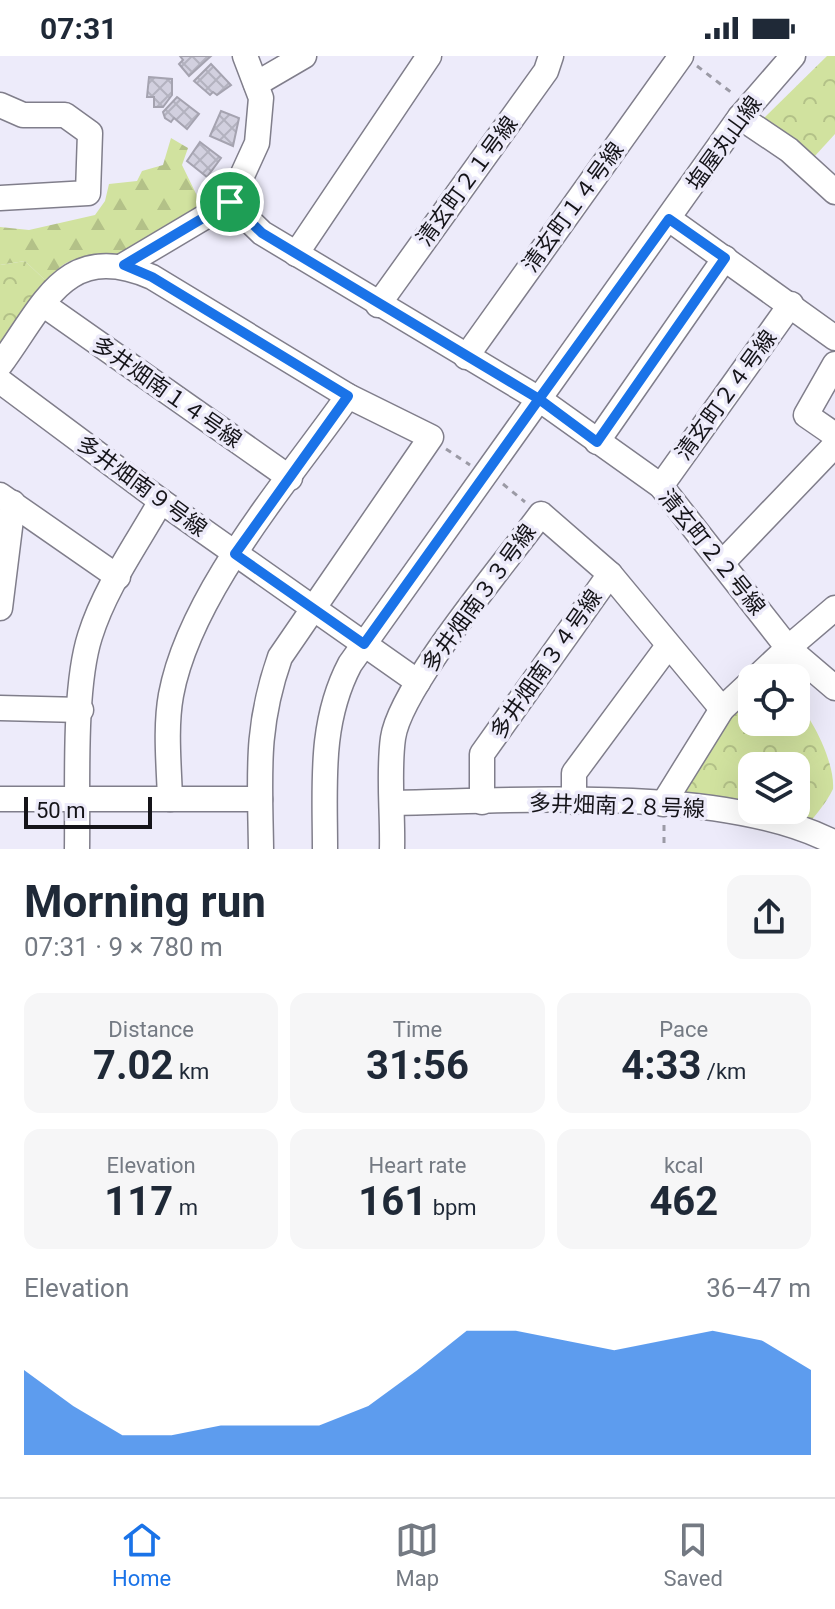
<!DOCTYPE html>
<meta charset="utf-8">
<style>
:root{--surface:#fff;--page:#f6f6f7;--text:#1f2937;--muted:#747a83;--line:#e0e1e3;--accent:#1a73e8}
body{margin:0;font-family:Roboto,"Noto Sans JP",sans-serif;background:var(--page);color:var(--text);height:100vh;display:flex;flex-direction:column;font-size:30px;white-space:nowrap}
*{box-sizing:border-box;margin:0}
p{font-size:26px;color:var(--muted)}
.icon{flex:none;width:44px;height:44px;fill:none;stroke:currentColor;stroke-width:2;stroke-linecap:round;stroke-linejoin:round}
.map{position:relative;height:793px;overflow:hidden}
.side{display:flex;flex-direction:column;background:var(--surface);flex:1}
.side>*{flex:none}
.fabs{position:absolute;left:738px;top:608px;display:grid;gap:16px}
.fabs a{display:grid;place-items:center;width:72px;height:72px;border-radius:16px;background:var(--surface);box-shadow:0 8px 32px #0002;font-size:40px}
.scale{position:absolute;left:24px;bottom:20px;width:128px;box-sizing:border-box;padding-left:8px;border:4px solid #151419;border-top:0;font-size:22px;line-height:28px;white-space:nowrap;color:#151419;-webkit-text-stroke:6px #edebfa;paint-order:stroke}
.pin{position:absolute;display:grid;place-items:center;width:68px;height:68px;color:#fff;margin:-34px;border:4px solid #fff;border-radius:50%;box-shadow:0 2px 8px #0007}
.round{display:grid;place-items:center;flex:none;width:84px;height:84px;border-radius:16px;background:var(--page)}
.head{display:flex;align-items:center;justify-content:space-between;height:136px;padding:0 24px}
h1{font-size:44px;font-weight:700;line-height:60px}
.metrics{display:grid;grid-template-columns:repeat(3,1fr);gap:12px;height:136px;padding:8px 24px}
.metrics div{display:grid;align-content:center;border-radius:16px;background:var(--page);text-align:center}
.metrics b{font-size:40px;font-weight:700}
.metrics small{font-size:22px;font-weight:400}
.metrics p{font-size:22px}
.chart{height:224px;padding:16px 24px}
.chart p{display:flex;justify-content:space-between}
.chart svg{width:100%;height:144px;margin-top:8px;fill:var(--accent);opacity:.7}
.status{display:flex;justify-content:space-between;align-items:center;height:56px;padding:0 40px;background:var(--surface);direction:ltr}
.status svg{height:22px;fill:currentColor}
.menu{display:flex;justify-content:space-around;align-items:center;height:112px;border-top:2px solid var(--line);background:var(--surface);font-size:22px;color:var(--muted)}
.menu a{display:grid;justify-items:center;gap:4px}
.menu .current{color:var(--accent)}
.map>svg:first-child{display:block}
.forest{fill:url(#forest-firs)}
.park{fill:url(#park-crowns)}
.building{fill:url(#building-cross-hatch);stroke:#a5a3b0;stroke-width:2}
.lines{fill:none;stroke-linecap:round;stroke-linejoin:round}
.minor-casing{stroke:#807e8b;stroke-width:27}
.path{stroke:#9b9aa5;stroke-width:3;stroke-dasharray:6 6;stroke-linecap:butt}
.minor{stroke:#fff;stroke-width:24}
.route-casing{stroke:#fff;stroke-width:16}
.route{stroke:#1a73e8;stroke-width:10}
.labels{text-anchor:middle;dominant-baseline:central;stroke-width:7;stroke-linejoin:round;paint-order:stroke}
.street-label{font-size:22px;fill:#151419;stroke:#edebfa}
</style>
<div class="status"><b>07:31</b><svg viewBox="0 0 49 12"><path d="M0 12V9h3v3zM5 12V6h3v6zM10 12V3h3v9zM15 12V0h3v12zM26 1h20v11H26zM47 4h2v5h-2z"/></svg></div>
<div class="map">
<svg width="835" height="793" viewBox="0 0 835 793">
<defs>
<pattern id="forest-firs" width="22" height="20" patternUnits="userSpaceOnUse" patternTransform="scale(2)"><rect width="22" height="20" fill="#d1e29f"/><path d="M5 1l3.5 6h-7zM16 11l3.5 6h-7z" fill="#b3c188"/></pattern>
<pattern id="park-crowns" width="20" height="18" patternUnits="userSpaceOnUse" patternTransform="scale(2)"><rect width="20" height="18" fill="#d1e29f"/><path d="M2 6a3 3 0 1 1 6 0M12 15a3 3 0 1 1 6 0" fill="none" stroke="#b3c188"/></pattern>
<pattern id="building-cross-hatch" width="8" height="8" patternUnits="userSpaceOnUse" patternTransform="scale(2)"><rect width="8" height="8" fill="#d2d0df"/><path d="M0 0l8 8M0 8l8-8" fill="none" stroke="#b3b2bf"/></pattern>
</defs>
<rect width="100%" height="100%" fill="#edebfa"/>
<path class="forest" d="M171,82l17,10 -6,17 20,41c-17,10 -65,46 -82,50 -36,7 -44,-9 -74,25l-21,-20 -25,4v-38l29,3 66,-15 10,-14 4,-17 28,-3 5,-10 21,-6z"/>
<g class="park">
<polygon points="827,0 835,0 835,78 814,101 763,63"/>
<polygon points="25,205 46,225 0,290 0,209"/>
<path d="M752,635v31h44v-21c17,18 39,62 37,88 -6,13 -17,25 -25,36l-48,-15h36v-44h-44v42l-66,-10 -6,-11 63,-88z"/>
</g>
<g class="building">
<polygon points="180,0 211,0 189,20 179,8 183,4"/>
<polygon points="211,8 231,29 217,39 213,36 210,39 194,25"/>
<polygon points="149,21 172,23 172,39 163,51 154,51 154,41 147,41"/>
<polygon points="177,41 199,58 187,73 174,62 171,66 165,62 163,56"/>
<polygon points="221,55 239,62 233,90 210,80"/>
<polygon points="200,86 221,102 207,121 187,105"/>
</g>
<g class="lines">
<defs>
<g id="minor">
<polyline points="245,0 261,42 257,87 230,146 262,177 539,343 661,430 788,592 835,552"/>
<polyline points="256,28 304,0"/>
<polyline points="0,49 23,59 65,59 90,77 88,137 0,142"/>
<polyline points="740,61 789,94 835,136"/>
<polyline points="669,163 835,282"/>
<polyline points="296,198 429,0"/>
<polyline points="124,209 230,146"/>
<polyline points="44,249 290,422"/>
<polyline points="378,249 546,15 551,0"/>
<polyline points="466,301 681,0"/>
<polyline points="835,308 806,359 835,379"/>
<path d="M0,309c45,-61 65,-125 152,-88l196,119 83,41 -151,220c-25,71 -20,118 -19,192"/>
<polyline points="0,325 161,445 418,626"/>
<polyline points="597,386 725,202"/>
<polyline points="661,430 791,248"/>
<polyline points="0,439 118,521"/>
<polyline points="722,507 835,389"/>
<polyline points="0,552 13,447"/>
<polyline points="756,622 788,592 835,632"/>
<polyline points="0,652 81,654"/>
<polyline points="0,743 260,743"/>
<path d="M170,743c-1,-33 -5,-71 1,-104 19,-102 117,-214 177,-299"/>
<polyline points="482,746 482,698 610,518"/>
<polyline points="574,746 574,717 668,590"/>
<path d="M393,747c126,-2 331,-18 442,40"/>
<polyline points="663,748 722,653 752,625"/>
<path d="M77,793c1,-58 -4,-160 13,-213 15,-48 46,-91 71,-135"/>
<path d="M325,793c0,-65 -6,-126 25,-185l390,-547 53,-61"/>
<path d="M392,793c1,-36 -4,-75 1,-111 7,-51 113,-176 148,-224l69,60 112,135"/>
</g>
</defs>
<use href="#minor" class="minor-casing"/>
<g class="path">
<polyline points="697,10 732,37"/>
<polyline points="446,393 470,409"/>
<polyline points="503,428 525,446"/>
<polyline points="664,769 664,793"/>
</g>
<use href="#minor" class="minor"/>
</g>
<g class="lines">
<defs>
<polyline id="route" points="230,146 124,209 152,221 348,340 235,498 364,588 539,343 597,386 725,202 669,163 539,343 262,177 230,146"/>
</defs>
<use href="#route" class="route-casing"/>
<use href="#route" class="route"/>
</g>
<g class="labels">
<g class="street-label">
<text transform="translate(724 87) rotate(-54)">塩屋丸山線</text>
<text transform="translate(467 125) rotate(-54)">清玄町２１号線</text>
<text transform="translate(573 151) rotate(-54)">清玄町１４号線</text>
<text transform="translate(167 336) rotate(35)">多井畑南１４号線</text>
<text transform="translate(726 339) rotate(-54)">清玄町２４号線</text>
<text transform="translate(142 430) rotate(36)">多井畑南９号線</text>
<text transform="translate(712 496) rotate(51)">清玄町２２号線</text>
<text transform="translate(479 542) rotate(-54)">多井畑南３３号線</text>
<text transform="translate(546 608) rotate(-55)">多井畑南３４号線</text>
<text transform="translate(617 750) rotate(2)">多井畑南２８号線</text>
</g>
</g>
</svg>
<div class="fabs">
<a><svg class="icon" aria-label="locate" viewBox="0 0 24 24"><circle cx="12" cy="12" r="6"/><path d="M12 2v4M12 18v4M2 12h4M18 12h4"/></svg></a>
<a><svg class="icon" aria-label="layers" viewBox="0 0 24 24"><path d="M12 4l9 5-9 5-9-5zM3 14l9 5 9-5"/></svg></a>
</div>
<div class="scale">50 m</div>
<div class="pin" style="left:230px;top:146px;background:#1e9e55"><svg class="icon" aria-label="arrive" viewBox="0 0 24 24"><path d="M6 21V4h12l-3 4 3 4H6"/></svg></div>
</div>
<section class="side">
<div class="head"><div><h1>Morning run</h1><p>07:31 · 9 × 780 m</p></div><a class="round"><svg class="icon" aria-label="share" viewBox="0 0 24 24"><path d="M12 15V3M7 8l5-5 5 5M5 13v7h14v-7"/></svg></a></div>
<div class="metrics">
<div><p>Distance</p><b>7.02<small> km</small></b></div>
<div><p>Time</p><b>31:56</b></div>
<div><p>Pace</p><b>4:33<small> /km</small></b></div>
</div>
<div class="metrics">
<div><p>Elevation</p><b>117<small> m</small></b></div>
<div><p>Heart rate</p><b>161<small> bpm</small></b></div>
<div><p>kcal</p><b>462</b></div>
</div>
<div class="chart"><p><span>Elevation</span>36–47 m</p>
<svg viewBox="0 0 160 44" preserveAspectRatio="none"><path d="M0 44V18L10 29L20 38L30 38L40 35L50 35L60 35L70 29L80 18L90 6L100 6L110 9L120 12L130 9L140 6L150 9L160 18V44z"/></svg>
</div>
</section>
<nav class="menu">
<a class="current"><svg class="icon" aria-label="home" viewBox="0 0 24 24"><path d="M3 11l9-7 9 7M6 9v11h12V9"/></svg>Home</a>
<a><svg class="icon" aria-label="map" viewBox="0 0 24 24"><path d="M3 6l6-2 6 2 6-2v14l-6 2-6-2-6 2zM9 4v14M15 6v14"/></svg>Map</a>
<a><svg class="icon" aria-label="saved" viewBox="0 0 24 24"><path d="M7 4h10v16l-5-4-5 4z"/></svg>Saved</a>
</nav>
